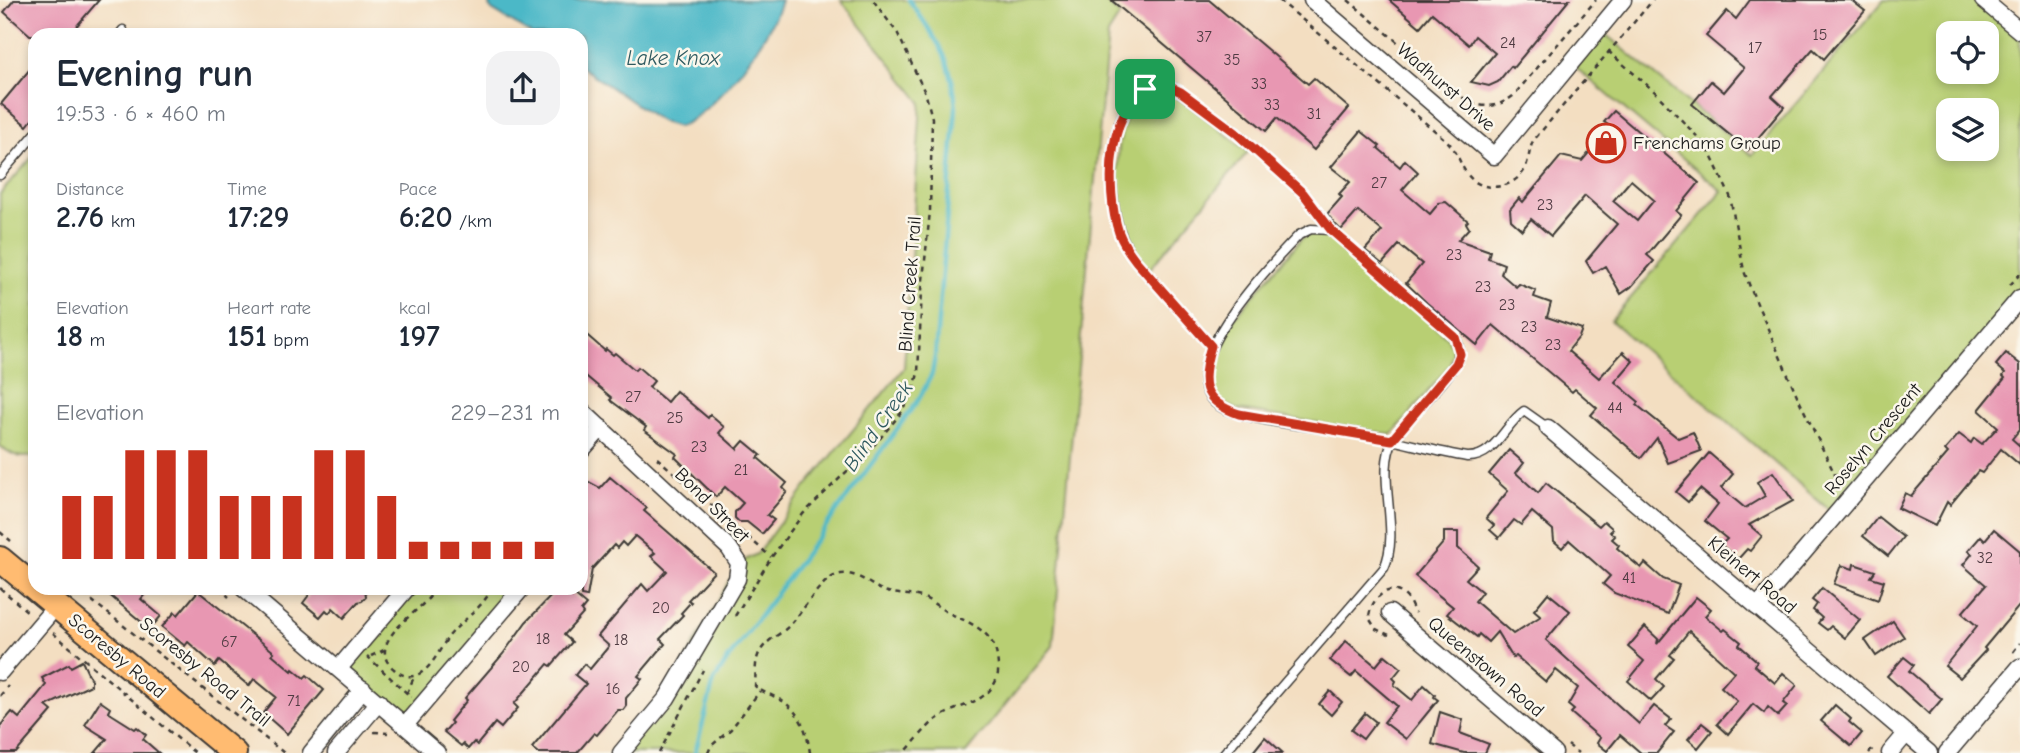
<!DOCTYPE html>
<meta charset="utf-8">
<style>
:root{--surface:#fff;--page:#f2f2f3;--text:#1f2937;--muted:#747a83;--accent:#c8321e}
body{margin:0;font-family:"Comic Neue",sans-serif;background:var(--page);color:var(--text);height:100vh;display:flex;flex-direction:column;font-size:26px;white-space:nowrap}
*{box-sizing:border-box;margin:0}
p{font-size:23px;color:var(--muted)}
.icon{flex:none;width:38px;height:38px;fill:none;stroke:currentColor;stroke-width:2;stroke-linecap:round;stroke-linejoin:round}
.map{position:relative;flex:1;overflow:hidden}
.side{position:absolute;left:28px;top:28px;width:560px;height:567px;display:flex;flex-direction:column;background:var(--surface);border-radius:21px;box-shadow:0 4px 10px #0003}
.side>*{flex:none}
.buttons{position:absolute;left:1936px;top:21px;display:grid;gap:14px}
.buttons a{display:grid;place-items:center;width:63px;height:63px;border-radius:14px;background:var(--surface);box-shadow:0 4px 10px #0003;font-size:35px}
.pin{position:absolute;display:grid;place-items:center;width:60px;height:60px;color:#fff;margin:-30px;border-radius:14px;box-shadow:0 4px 10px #0006}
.round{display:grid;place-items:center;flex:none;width:74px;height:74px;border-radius:21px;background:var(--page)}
.summary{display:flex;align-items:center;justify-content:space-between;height:119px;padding:0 28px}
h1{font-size:38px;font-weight:700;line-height:52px}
.stats{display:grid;grid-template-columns:repeat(3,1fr);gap:10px;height:119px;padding:7px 28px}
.stats div{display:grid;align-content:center}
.stats b{font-size:30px;font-weight:700}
.stats small{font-size:19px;font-weight:400}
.stats p{font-size:19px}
.chart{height:196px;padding:14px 28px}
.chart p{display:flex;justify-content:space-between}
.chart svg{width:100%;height:126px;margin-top:7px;stroke:var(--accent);stroke-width:6}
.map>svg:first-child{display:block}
.green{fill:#b8cf73;stroke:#6a7648;stroke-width:2;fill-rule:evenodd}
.water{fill:#4cb8c7;stroke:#346a72;stroke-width:2}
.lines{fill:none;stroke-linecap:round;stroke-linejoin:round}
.stream{stroke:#4cb8c7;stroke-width:4.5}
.building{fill:#e897b2;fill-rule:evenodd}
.lane-casing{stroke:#3c3935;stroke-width:11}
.street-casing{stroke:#3c3935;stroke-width:19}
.primary-casing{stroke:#3c3935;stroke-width:28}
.path{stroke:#3c3935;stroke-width:2.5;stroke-dasharray:5 5;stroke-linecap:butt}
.lane{stroke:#fff;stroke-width:8}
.street{stroke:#fff;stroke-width:16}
.primary{stroke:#ffbb71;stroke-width:24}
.route-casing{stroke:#fff;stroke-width:14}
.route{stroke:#c8321e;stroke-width:9}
.labels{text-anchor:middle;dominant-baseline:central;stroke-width:5;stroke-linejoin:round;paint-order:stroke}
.number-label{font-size:16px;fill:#4f3b42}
.street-label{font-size:19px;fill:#1c1c1c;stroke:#fbf7ec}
.poi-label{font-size:19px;fill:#1c1c1c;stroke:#fbf7ec;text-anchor:start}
.water-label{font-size:21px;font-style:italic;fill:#2f5a60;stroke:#fbf7ec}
</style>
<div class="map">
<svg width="2020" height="753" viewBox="0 0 2020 753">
<rect width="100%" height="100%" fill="#fbf7ec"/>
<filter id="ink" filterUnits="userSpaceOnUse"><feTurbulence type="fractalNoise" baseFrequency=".0143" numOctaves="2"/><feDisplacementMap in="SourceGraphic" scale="14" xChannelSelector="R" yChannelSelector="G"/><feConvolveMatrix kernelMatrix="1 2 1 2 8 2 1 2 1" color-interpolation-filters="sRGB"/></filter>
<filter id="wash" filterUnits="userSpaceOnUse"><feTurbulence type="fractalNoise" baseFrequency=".00686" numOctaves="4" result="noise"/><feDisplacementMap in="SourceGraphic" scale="28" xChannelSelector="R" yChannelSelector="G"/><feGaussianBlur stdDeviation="1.57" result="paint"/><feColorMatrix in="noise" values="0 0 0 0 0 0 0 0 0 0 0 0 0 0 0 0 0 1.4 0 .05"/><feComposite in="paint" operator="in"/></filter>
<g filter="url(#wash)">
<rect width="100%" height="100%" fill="#f3dec1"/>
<g class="green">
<polygon points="841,0 1103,0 1120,15 1108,34 1053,646 966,753 621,753 659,708 739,563 757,554 806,487 904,368 921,102"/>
<path d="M1884,0h99l37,31v267l-185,217 -224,-194 111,-130 -152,-128 29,-34 153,126zM1948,33h38v39h-38zM1948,110h38v39h-38z"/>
<path d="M1156,88h8l15,8 69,56 -100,119c-11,-15 -22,-29 -27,-47 -5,-14 -5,-33 -4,-48 2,-38 2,-67 39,-88z"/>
<path d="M35,154v301c-14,5 -23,0 -35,-9v-252z"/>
<path d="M1311,233l17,2 9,4 110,98c7,11 6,18 2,29l-57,69 -154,-25c-43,-15 -31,-51 -12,-82l75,-89z"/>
<polygon points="407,588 522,588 405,725 339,668"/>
</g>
<path class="water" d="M492,0h289c-8,35 -68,115 -103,127l-16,-5 -81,-55v-32h-48l-41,-25 -3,-4z"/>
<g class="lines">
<path class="stream" d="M695,753l19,-72 12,-19 193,-263 13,-25 3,-18 21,-248c-4,-52 -19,-67 -47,-108"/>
</g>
<g id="blocks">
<g class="building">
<polygon points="14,0 99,0 69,35 30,35 4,12"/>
<polygon points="1111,0 1209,0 1308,84 1314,78 1349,108 1314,150 1277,118 1266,131"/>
<polygon points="1389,0 1569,0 1513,68 1511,66 1498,82 1489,86 1471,82 1495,53 1475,36 1469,45 1432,13 1420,27"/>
<polygon points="1750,0 1851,0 1865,11 1824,59 1813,49 1772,96 1784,107 1748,150 1692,104 1711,81 1724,92 1744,68 1706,36 1727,11 1736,19"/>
<polygon points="35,63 35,116 27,126 1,104"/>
<path d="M1614,111l85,72 -23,28 5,4 -34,40 7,6 -23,26 -10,7 -16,-28 -12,7 -7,-12 31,-37 -32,-28 -34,40 -20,-17 -9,11 -11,-10 -1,-11 9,-11 4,4 38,-46 21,5 29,-34 -7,-5zM1631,180l23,20 -17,21 -24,-20z"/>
<polygon points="1361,131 1380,146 1378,148 1400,167 1405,160 1418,172 1402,190 1430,214 1439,203 1446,202 1468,221 1466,223 1469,228 1458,240 1490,251 1488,258 1504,264 1501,274 1516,287 1519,284 1536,291 1534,297 1551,303 1547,317 1582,329 1579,337 1568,351 1599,378 1623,352 1633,361 1615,382 1639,402 1637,405 1678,438 1693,432 1701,451 1668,463 1657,438 1641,458 1591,415 1597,408 1575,389 1572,392 1493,325 1477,345 1427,303 1406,283 1422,264 1399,245 1382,264 1365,250 1382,231 1358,211 1341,230 1336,225 1327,214 1342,197 1339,194 1350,182 1331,167"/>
<polygon points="581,330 605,351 606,349 613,355 615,353 635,370 638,367 654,381 649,387 667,402 676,391 708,418 710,415 724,427 719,433 737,449 744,441 761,455 758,458 787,483 783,488 787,492 767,515 774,520 762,534 747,522 739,522 735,518 735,512 743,503 725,487 716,497 675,457 677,454 644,430 646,427 610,400 612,398 581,372"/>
<polygon points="2006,353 2020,364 2020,429 2012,439 2020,446 2020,465 2001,449 1982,473 1978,471 1950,505 1947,502 1935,526 1898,508 1905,493 1911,496 1948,453 1945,450 1959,434 1971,443 1974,438 1982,444 1998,427 1979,410 2005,378 2003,376 2005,373 1996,365"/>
<polygon points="1509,450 1524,463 1516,473 1538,493 1546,483 1599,526 1604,521 1613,529 1610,532 1615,536 1612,539 1619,545 1617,548 1641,568 1645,563 1663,579 1679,585 1668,614 1614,593 1603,584 1610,576 1569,540 1562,548 1554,541 1553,530 1532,512 1521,525 1514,520 1499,538 1490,530 1494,525 1486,518 1508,491 1489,474"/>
<polygon points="1709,453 1733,474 1721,488 1745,508 1765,496 1757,482 1773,472 1793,501 1749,525 1762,536 1750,551 1747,549 1738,559 1721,545 1727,539 1705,521 1718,504 1700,489 1688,502 1676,492"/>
<polygon points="610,477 647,508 644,511 714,572 688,600 691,602 681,613 683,615 660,639 665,644 638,676 642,679 626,698 626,706 623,710 618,710 597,735 594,733 577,753 538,753 532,748 586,684 575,675 584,664 590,669 609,646 598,636 642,584 648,591 667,571 651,556 655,553 635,536 626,546 622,542 617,548 614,545 592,569 587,597 581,596 581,491 589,482 600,488"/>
<polygon points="1878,517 1903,537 1888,556 1863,536"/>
<polygon points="1994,529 2020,551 2020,605 1984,648 1986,650 1960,678 1945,666 1977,626 1962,613 1986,585 1963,565 1972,554 1968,551 1981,536 1985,540"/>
<polygon points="1444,532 1458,532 1458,548 1478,566 1466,579 1482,592 1475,601 1513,634 1541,616 1534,610 1548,593 1570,611 1546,640 1639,724 1654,706 1671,719 1665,726 1674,732 1657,753 1641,753 1620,735 1607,751 1597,743 1600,738 1571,713 1574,710 1568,705 1578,688 1556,670 1546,682 1516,656 1513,658 1497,632 1488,642 1479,634 1477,637 1447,614 1453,607 1415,576 1444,542"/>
<polygon points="1854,564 1875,571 1871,577 1884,581 1878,600 1834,584 1841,565 1853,569"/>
<polygon points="101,588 150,588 141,599 161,616 150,629"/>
<polygon points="301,588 365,588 366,597 362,601 358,602 344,618 333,608 329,613 326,610 320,617 303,603 309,595"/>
<polygon points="566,588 586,605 581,611 583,614 564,635 572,642 551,666 548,664 514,704 518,708 501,728 495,723 477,745 474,742 468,749 463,744 461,746 444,732 452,723 450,721 467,700 465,698 503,654 526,622 556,591 560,594"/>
<polygon points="1822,588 1860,620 1845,638 1831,626 1827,630 1818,623 1822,618 1813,610 1817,604 1812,600"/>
<polygon points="198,591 274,652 272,654 292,671 293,669 304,678 307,675 324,690 287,734 263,713 276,697 254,679 249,686 219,661 215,666 188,642 185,646 162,627 175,612 178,615"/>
<polygon points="1696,597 1711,609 1705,616 1723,631 1725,629 1741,642 1739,645 1757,661 1754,665 1775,683 1783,673 1797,685 1783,703 1787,706 1778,716 1768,707 1764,713 1753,704 1728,734 1717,724 1737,701 1721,687 1734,672 1689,631 1670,655 1674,658 1656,679 1664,687 1651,701 1628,681 1644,661 1628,647 1645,627 1658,639 1657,644"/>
<polygon points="1893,621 1904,637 1876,656 1865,640"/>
<polygon points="1346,641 1376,666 1385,655 1401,668 1393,678 1396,681 1394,685 1412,700 1424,685 1435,695 1434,697 1438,700 1406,739 1384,722 1397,706 1356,671 1351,677 1330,660"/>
<polygon points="1904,657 1914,665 1909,671 1942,699 1929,714 1887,676"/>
<polygon points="82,661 91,680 91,685 46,706 52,711 16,753 0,753 0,726 12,712 19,718 46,685 42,678 69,664 71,667"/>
<polygon points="1330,691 1342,702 1331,715 1319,704"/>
<polygon points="100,701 110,708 108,712 135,729 137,727 146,735 143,739 159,753 95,753 107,739 85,725"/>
<polygon points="1835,705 1851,719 1849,722 1862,733 1851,746 1821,721"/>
<polygon points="1440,712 1463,720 1460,733 1489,744 1485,753 1464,753 1432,744"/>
<polygon points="1365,713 1376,722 1363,739 1351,730"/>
<polygon points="1702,723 1712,731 1698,748 1688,739"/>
<polygon points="1265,737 1283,753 1252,753"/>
</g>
</g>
</g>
<g filter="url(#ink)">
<use href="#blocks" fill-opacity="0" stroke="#3c3935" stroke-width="2"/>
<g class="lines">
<defs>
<g id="lane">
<polyline points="119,35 123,30"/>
<polyline points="0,175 35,134"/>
<path d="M1331,230l-20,-1 -12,6c-27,28 -116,120 -90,161 7,11 20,15 31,18 45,13 93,13 138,23 30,6 59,15 89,20 28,1 37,-32 57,-46l24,17"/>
<path d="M1211,346l-75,-85c-10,-14 -17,-27 -20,-44 -7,-37 -9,-103 27,-126 11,-7 20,-7 31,-3l61,44 68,61 28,37 124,107c3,5 5,10 4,16 -2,22 -52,64 -65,86 -20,33 8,92 -10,129l-160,185"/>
</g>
<g id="street">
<polyline points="1312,0 1494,156 1623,0"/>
<polyline points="1983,0 2020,31"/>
<polyline points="581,410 729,548 739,563 737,579 667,698 621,753"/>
<polyline points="1548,428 1929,753"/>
<polyline points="581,451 601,428"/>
<polyline points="243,588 437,753"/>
<polyline points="1757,607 2020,298"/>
<polyline points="1390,613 1554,753"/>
<polyline points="339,668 407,588"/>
<polyline points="0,672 56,606"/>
<polyline points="405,725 522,588"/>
<polyline points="311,753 363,689"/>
<polyline points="336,753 379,702"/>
<polyline points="1890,753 1906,734"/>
<polyline points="1947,753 2020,667"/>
</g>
<polyline id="primary" points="0,559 234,753"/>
</defs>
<use href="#lane" class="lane-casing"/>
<use href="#street" class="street-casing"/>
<use href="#primary" class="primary-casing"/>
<g class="path">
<path d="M1279,0l168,141c11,10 12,23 21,34 14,19 46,14 57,-6 4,-9 4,-19 8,-28l120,-141"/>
<path d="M1348,0l114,97c18,12 34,12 51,-1l83,-96"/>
<polyline points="1608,51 1654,91 1707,147 1730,196 1744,271 1752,292 1799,400 1840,485"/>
<polyline points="2010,285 2020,274"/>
<polyline points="657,458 771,557"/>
<polyline points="0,532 11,541"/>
<polyline points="0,588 29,613"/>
<polyline points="76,588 284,753"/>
<polyline points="219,588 229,597"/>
<path d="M436,588c-13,22 -41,34 -50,57 -3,10 0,18 8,24 6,6 16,10 25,5 14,-7 21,-26 30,-38 14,-17 33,-27 43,-48"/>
<polyline points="735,616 771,558 803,514 877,442 901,413 914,390 918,373 922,290 930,211 932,118 926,95 898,34 873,0"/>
<polyline points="53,633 195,753"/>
<path d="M1389,635l-13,-6 -7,-11c1,-19 21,-39 38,-20 3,4 5,10 8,15"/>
<polyline points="2013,652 2020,643"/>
<polyline points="367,656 411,697"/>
<polyline points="371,656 384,650"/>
<polyline points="407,693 414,677"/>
<polyline points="0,696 8,686"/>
<polyline points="374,732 388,733"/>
<polyline points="1568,745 1578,753"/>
<polyline points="659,753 703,670"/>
<polyline points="708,753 711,746 731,729 760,691"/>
<path d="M810,753c-3,-24 -11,-45 -35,-56 -7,-4 -14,-5 -20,-11 1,-11 -1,-27 6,-36 7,-11 19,-15 28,-24 14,-13 32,-50 52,-52 17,-2 28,11 43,17 12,4 25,3 37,6 10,3 18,11 28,16 20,10 44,17 48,44 1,7 2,14 0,21 -9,26 -41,27 -60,41 -12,9 -22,23 -33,34"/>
<polyline points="1869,753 1875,746"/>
</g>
<use href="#lane" class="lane"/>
<use href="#street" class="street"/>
<use href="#primary" class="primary"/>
</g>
</g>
<g class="lines" filter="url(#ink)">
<defs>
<path id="route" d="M1159,85h7l15,7 54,40 68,61 28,37 124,107 5,17 -4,10 -64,76 -153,-26c-38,-13 -39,-32 -28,-68l-75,-85c-7,-9 -13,-17 -17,-28 -14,-41 -14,-137 40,-148z"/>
</defs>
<use href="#route" class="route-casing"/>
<use href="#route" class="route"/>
</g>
<defs>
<symbol id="shop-ring" viewBox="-11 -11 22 22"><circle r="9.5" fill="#fbf7ec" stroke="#c8321e" stroke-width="1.5"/><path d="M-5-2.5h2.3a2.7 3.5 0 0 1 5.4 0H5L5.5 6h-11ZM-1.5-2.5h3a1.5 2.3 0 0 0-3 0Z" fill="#c8321e"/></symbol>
</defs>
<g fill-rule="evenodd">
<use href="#shop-ring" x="1584" y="121" width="44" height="44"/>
</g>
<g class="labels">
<g class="number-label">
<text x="1820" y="35">15</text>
<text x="1204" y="37">37</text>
<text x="1508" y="43">24</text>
<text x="1755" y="48">17</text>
<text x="1232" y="60">35</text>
<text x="1259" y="84">33</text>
<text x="1272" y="105">33</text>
<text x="1314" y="114">31</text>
<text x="1379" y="183">27</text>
<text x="1545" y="205">23</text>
<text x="1454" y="255">23</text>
<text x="1483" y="287">23</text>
<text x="1507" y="305">23</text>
<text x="1529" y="327">23</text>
<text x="1553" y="345">23</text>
<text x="633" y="397">27</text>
<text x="1615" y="408">44</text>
<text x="675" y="418">25</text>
<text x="699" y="447">23</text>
<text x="741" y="470">21</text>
<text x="1985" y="558">32</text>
<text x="1629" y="578">41</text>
<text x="661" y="608">20</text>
<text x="543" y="639">18</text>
<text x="621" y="640">18</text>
<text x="229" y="642">67</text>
<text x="521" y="667">20</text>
<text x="613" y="689">16</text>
<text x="294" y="701">71</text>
</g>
<g class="street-label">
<text transform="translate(1446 87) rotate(41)">Wadhurst Drive</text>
<text transform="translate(910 284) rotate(-86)">Blind Creek Trail</text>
<text transform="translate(1873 439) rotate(-50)">Roselyn Crescent</text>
<text transform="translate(712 505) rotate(45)">Bond Street</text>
<text transform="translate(1752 575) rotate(40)">Kleinert Road</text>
<text transform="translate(117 656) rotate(40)">Scoresby Road</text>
<text transform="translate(1486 667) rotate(40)">Queenstown Road</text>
<text transform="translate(205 672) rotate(39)">Scoresby Road Trail</text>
</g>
<g class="poi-label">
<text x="1633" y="143">Frenchams Group</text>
</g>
<g class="water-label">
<text x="673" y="58">Lake Knox</text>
<text transform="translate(878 426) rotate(-55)">Blind Creek</text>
</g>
</g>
</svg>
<div class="buttons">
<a><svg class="icon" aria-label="locate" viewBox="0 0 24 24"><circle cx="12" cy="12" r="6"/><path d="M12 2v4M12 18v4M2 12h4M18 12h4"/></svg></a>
<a><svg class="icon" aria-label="layers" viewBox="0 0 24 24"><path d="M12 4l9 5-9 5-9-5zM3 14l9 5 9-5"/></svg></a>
</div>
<div class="pin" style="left:1145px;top:89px;background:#1e9e55"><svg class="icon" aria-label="arrive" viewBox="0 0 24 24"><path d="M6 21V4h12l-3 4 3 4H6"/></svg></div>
<section class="side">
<div class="summary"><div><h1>Evening run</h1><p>19:53 · 6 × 460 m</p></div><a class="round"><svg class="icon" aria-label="share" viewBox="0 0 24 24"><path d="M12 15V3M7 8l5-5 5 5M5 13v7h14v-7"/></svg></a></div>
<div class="stats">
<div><p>Distance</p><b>2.76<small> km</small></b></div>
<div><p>Time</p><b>17:29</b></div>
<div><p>Pace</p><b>6:20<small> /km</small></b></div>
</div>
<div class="stats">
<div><p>Elevation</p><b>18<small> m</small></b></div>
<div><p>Heart rate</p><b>151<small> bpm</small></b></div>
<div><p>kcal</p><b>197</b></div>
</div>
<div class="chart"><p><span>Elevation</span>229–231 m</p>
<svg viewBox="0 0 160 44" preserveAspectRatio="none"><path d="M5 44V22M15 44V22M25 44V6M35 44V6M45 44V6M55 44V22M65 44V22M75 44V22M85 44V6M95 44V6M105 44V22M115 44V38M125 44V38M135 44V38M145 44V38M155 44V38"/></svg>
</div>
</section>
</div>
